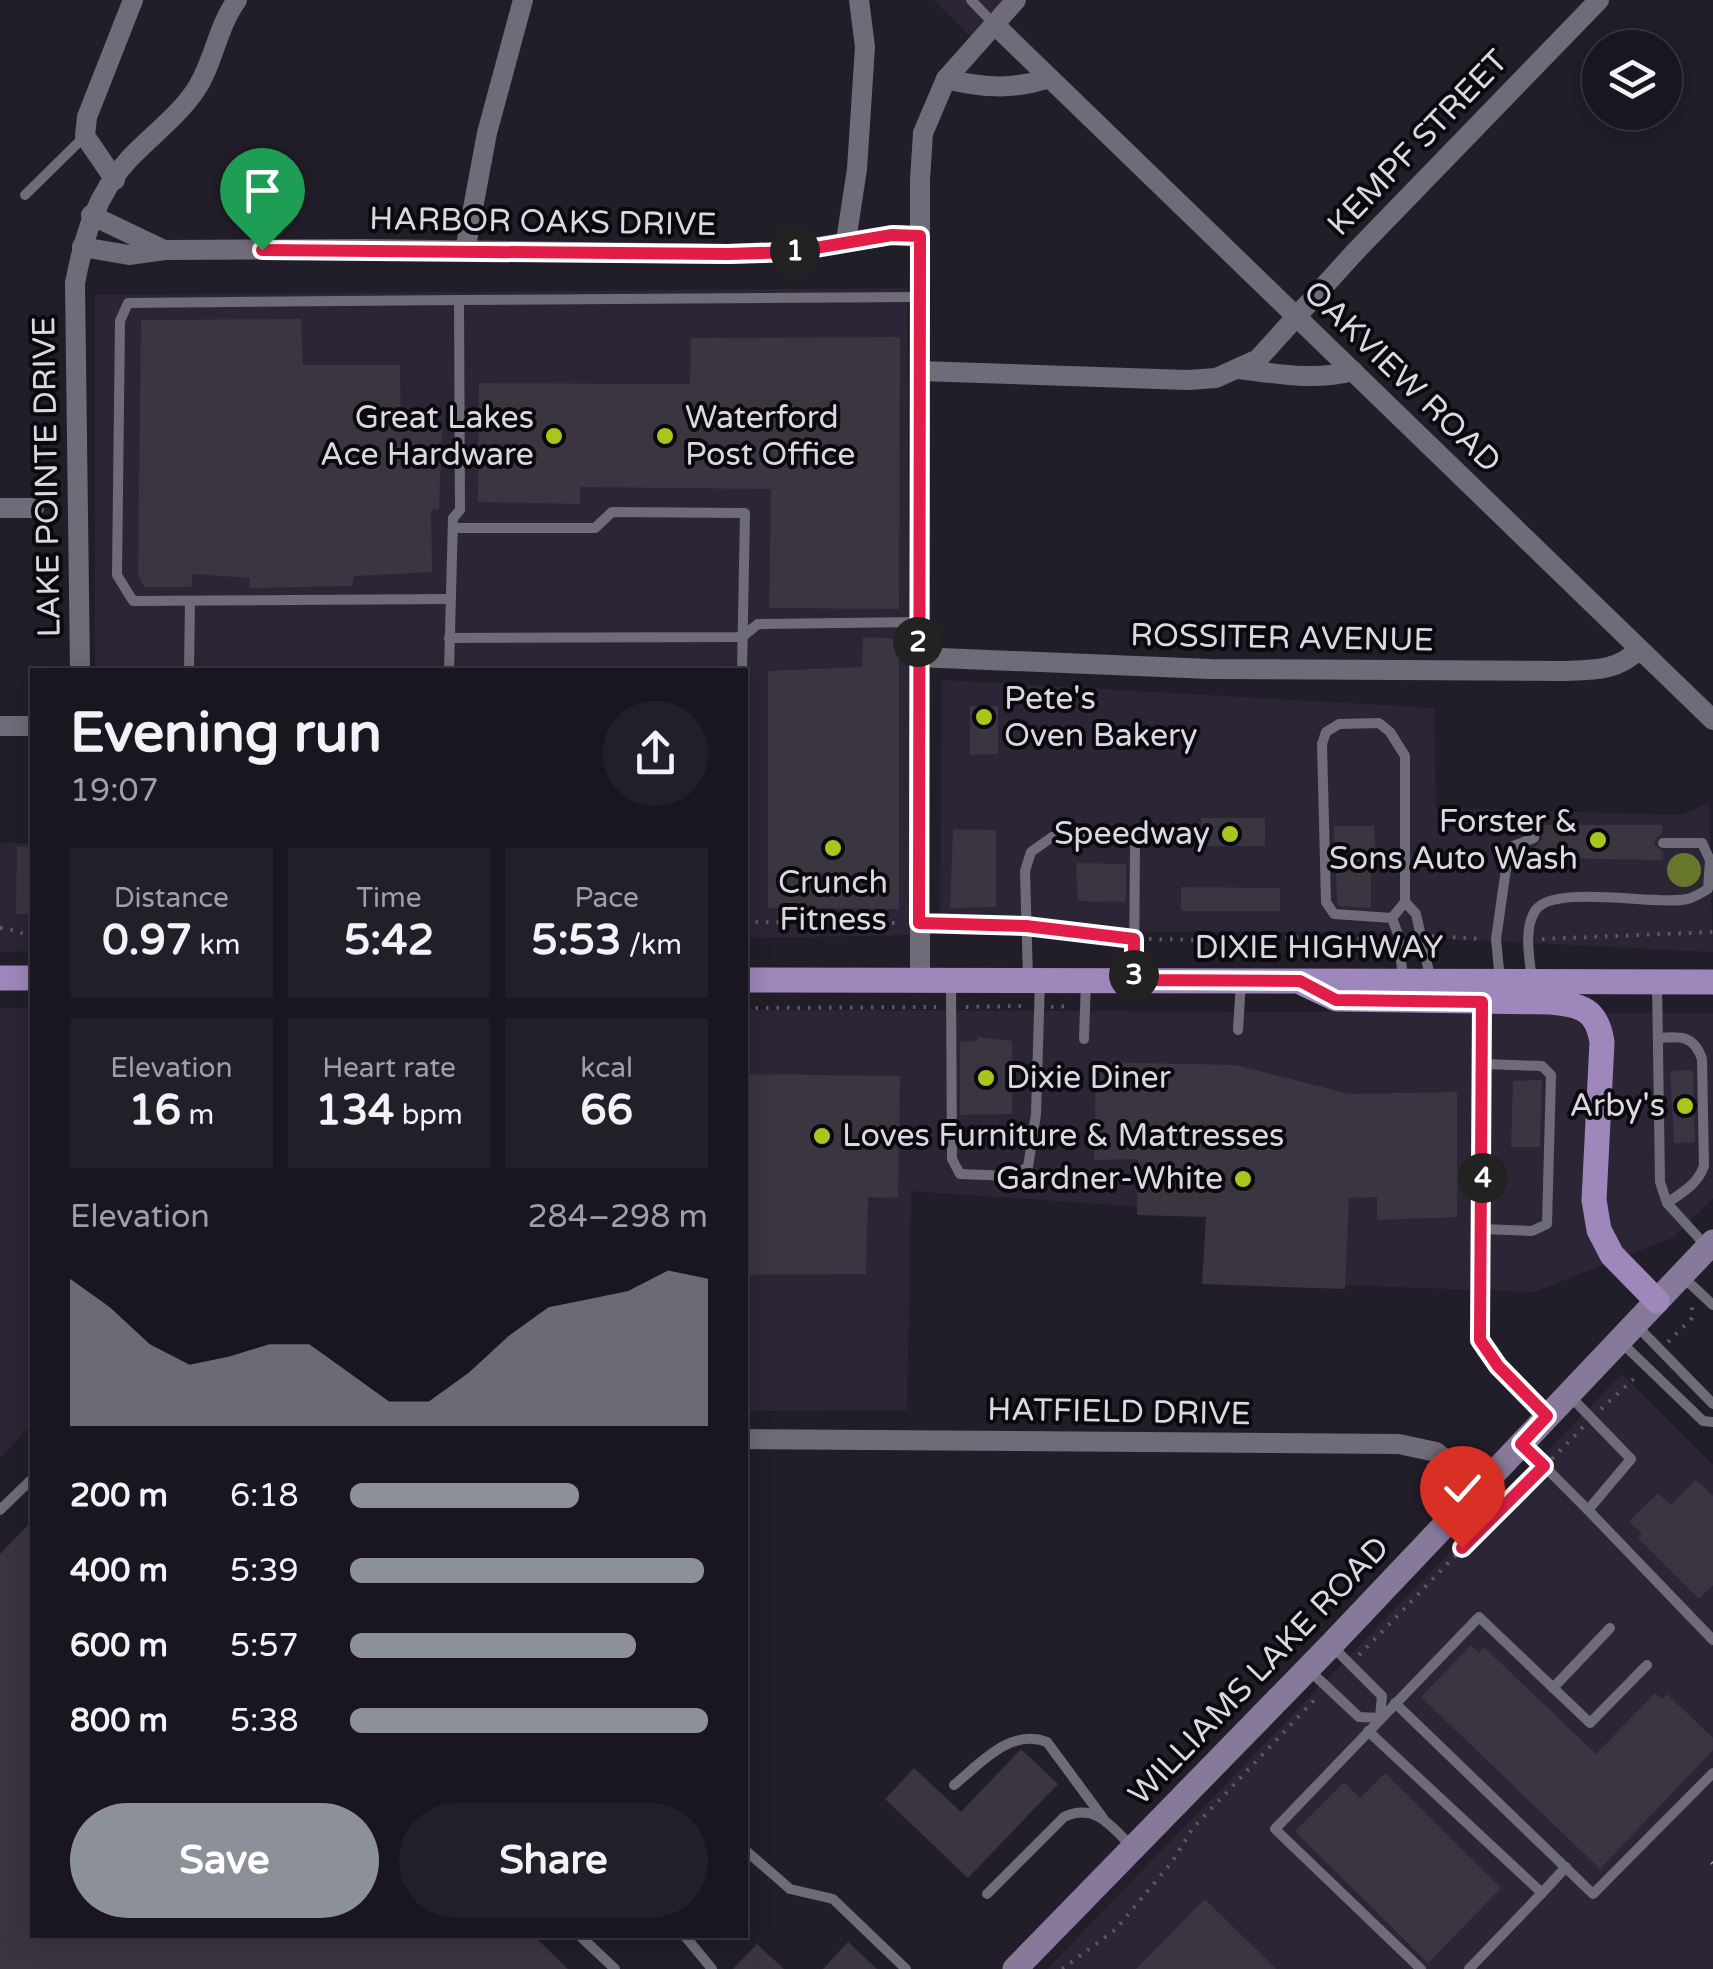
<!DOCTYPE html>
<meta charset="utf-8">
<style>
:root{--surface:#1a161f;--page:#231f28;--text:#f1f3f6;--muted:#9f9fa4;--line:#38353d;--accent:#8c9099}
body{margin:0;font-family:"Varela Round",sans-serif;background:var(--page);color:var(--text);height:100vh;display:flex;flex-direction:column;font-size:38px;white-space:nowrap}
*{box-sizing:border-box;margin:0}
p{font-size:32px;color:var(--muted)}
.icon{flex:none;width:55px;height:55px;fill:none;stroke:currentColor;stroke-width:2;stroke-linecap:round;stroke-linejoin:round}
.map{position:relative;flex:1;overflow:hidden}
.panel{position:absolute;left:30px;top:668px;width:718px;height:1270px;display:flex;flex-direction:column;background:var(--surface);border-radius:0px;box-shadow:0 5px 25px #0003,0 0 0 2px var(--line)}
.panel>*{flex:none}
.buttons{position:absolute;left:1582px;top:30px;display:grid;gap:20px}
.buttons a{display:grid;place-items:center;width:100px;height:100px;border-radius:50%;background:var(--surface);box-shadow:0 5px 25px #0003,0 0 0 2px var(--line);font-size:50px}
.pin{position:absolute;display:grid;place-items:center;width:85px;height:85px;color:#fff;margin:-102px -42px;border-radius:50% 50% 50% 0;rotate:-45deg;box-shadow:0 0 10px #0007}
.pin .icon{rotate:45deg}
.km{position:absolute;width:50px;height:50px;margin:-25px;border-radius:50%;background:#222;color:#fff;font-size:28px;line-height:50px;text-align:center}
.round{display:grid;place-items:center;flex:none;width:105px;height:105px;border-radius:52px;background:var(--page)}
.headline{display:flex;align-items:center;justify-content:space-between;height:170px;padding:0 40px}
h1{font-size:55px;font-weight:700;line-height:75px}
.figures{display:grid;grid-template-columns:repeat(3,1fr);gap:15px;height:170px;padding:10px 40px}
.figures div{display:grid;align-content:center;border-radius:0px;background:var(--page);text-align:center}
.figures b{font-size:42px;font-weight:700}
.figures small{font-size:28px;font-weight:400}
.figures p{font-size:28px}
.chart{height:280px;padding:20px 40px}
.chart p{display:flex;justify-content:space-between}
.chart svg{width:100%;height:180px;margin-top:10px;fill:var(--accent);opacity:.7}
.action{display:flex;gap:20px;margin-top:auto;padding:20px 40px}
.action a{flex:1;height:115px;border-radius:60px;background:var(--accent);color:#fff;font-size:40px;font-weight:700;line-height:115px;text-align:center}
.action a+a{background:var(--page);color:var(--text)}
ul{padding:0 40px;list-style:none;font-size:32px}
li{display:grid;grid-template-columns:160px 120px 1fr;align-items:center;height:75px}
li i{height:25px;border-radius:12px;background:var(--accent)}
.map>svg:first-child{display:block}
.built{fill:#2c2536}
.water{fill:#66772c}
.building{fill:#3a3541}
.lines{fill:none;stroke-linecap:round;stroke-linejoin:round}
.path{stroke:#5c5963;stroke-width:4;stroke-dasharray:2.5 8;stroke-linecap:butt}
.lane{stroke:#706b78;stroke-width:10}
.street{stroke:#706b78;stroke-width:20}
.secondary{stroke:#877999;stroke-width:25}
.primary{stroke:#9e87bb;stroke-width:25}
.rail{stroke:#a29ea7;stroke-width:5;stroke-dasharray:5 10;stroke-linecap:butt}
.route-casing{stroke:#fff;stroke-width:20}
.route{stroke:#e11d48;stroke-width:12}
.poi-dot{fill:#a8c71d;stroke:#0b090e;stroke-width:4}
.labels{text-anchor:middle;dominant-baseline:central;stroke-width:8;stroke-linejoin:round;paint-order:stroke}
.street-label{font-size:32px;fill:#dbd8e0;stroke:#0b090e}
.poi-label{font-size:32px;fill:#dbd8e0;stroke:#0b090e;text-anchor:end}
</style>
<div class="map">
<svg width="1713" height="1969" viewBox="0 0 1713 1969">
<rect width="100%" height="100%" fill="#221e29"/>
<g class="built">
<polygon points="934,0 1010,0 973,38"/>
<polygon points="907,288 911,935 745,938 745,670 95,670 95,295"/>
<polygon points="942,680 1434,708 1436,808 1681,815 1709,803 1713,952 1310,932 1154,932 940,916"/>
<polygon points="0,843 32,843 32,951 0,952"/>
<polygon points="0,1008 32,1008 32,1424 0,1458"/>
<polygon points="745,1010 1713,1013 1713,1198 1674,1237 1534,1292 1209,1280 1213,1212 911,1191 907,1410 745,1411"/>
<polygon points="1622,1374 1713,1465 1713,1969 1047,1969"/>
</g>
<circle class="water" cx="1684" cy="870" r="17"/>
<g class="building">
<polygon points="301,319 303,365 400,365 401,431 442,429 439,509 431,510 432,572 354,576 352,586 249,588 250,578 193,574 191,587 144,587 138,574 141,320"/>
<polygon points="900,337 899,609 769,608 771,489 580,487 580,504 478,502 479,383 690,384 691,338"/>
<polygon points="863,637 899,639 899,909 768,908 768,671 862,667"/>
<polygon points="970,706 998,706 998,754 970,755"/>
<rect x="1201" y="818" width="64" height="28"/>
<polygon points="1534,825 1662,825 1662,834 1656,838 1654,844 1663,852 1663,860 1533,858 1534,848 1543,838 1540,832 1534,829"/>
<polygon points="1334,826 1374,826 1377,871 1371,871 1371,908 1339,906 1337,902"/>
<polygon points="953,829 996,830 996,907 950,908"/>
<polygon points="17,846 31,847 32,914 16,914"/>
<polygon points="1076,863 1126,864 1126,902 1078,901"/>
<polygon points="1181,887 1280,888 1280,911 1181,911"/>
<polygon points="977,1037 1012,1041 1012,1114 960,1115 960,1042 978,1041"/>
<polygon points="1096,1062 1236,1065 1350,1094 1457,1092 1457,1217 1377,1220 1377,1197 1349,1198 1345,1289 1202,1284 1206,1217 1137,1215 1138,1159 1094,1160"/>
<polygon points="1693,1070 1695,1142 1674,1143 1670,1071"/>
<polygon points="745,1074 900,1076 898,1198 868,1197 866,1274 745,1275"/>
<polygon points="1542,1080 1540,1147 1511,1147 1513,1081"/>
<polygon points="1696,1480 1713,1496 1713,1585 1699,1599 1638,1538 1642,1534 1629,1521 1658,1493 1671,1505"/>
<polygon points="32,1521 32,1935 533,1935 568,1969 0,1969 0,1554"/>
<polygon points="1471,1645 1479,1653 1484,1647 1596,1754 1655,1693 1662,1699 1667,1694 1713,1738 1713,1750 1600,1869 1421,1697"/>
<polygon points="1021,1749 1058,1784 968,1878 885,1799 914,1768 961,1812"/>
<polygon points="1385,1773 1501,1888 1428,1963 1295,1831 1344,1782 1360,1798"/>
<polygon points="1205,1899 1276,1969 1136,1969"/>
<polygon points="848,1942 877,1969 823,1969"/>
<polygon points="757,1944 784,1969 733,1969"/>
</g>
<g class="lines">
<g class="path">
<polyline points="745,922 900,923"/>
<polyline points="940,924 1015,926"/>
<path d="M0,928c13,0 20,7 32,6"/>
<polyline points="1040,928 1120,938"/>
<polyline points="1432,936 1483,939"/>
<polyline points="1149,939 1272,941 1303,935 1314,940 1388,938"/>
<polyline points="1542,939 1713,932"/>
<polyline points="966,1007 1026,1006"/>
<polyline points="1051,1007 1071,1006"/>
<polyline points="745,1008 936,1007"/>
<polyline points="1668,1342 1692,1318 1692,1302"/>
<polyline points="1601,1409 1638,1375"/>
<polyline points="1552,1459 1584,1426"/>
<path d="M1359,1655c59,-59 115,-121 175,-179"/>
<polyline points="1062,1969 1115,1930 1172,1862 1193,1828 1317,1697"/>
</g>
<g class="lane">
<polyline points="971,0 994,24"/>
<polyline points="25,195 85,136"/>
<polyline points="453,528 595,528 612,512 745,513 742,670"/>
<polyline points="450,599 133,601 117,575 120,321 128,303 459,300"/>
<polyline points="449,638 742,637 758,624 918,622"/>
<polyline points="189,670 190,601"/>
<polyline points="449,670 453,518 460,510 459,300 919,297"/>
<polygon points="1379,723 1390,732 1405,756 1405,902 1392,918 1334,914 1326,902 1322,744 1326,732 1339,724"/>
<polyline points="1405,902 1416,914 1431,981"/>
<polyline points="1392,918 1399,937 1403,981"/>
<polyline points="1028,979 1025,871 1031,852 1052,837 1123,834 1135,843 1134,979"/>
<polyline points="1500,980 1496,939 1508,855 1513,846 1534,838"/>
<polyline points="951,981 952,1159 960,1174 1012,1176 1028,1167 1036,1114 1040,980"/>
<path d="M1532,981c-2,-21 -9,-51 3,-70 17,-28 121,-5 152,-12 7,-1 15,-7 21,-10l2,-29 -8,-17h-39"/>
<polyline points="1657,981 1660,1182 1667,1203 1707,1247"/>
<polyline points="1482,1003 1480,1340 1498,1366 1546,1415"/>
<polyline points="1238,1030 1241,981"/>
<path d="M1658,1038c22,-2 36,-3 44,21l2,107c-7,19 -21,26 -37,37"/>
<polyline points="1084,1039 1086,980"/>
<polyline points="1483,1229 1532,1231 1547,1224 1551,1075 1542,1066 1484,1064"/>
<polyline points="1682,1276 1713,1305"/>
<polyline points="1637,1326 1713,1404"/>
<polyline points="1620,1341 1703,1421 1713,1422"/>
<polyline points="1569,1395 1631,1459 1588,1510 1713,1640"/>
<polyline points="1522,1444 1588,1510"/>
<polyline points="0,1510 32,1479"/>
<polyline points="1331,1645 1382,1696 1380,1717"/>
<polyline points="1310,1671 1359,1717 1380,1718"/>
<polyline points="1553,1688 1610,1628"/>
<polyline points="1395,1703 1593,1894 1713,1773"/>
<polyline points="1368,1731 1542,1893 1469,1969"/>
<path d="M954,1785c27,-22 56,-57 93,-43l56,76"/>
<polyline points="745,1850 790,1889 833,1899 906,1969"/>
<polyline points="1542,1893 1566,1867"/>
<path d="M987,1894l77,-77c31,-15 48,10 69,31"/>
<polyline points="579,1935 615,1969"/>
<polyline points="684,1935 712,1969"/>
<polyline points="1421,1969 1275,1829 1479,1617 1590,1723 1647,1665"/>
</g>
<g class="street">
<polyline points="994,24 1713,720"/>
<path d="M946,79c36,9 68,11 103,-1"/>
<polyline points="115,180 85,136 87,117 133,0"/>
<polyline points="91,215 164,250"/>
<polyline points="846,241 857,169 865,47 859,0"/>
<polyline points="82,247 129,255 164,250 361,249 728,254 792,251 892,235 920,237"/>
<polyline points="465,251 487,133 523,0"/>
<path d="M1239,369c39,5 76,12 114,2"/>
<polyline points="920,371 1188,380 1216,378 1258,359 1355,252 1599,0"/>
<polyline points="0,508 34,508"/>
<path d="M917,657l293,12 354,2c28,-1 55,0 75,-22"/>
<path d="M80,670l-5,-387c9,-47 21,-89 55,-125 21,-22 48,-42 65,-67 19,-28 22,-64 42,-91"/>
<polyline points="0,726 32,726"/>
<polyline points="920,980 920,180 923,133 946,79 1016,0"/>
<polyline points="745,1439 1399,1444 1436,1452 1479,1487"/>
</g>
<polyline class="secondary" points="1015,1969 1331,1645 1713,1242"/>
<g class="primary">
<polyline points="0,978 32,978"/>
<polyline points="745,980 1713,982"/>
<path d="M1304,984l32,15 215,3c30,3 46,7 51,40l-8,158 5,30 13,25 45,46"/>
</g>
<polyline class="rail" points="1712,1862 1713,1863"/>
</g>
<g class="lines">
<defs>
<polyline id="route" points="262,250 728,254 792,252 892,235 920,236 919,923 1026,926 1134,939 1134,980 1300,981 1336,1000 1482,1002 1480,1340 1498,1366 1547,1416 1521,1444 1544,1466 1462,1548"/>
</defs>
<use href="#route" class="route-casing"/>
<use href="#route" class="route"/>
</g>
<g class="poi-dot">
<circle cx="554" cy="436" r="10"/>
<circle cx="665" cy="436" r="10"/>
<circle cx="984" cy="717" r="10"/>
<circle cx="1230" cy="834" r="10"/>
<circle cx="1598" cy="840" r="10"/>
<circle cx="833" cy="848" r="10"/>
<circle cx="986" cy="1078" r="10"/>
<circle cx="1685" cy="1106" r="10"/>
<circle cx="822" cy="1136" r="10"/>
<circle cx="1243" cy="1179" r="10"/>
</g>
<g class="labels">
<g class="street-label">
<text transform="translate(1418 143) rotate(-46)">KEMPF STREET</text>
<text transform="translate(543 222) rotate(1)">HARBOR OAKS DRIVE</text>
<text transform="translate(1402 377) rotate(44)">OAKVIEW ROAD</text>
<text transform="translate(47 477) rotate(-91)">LAKE POINTE DRIVE</text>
<text transform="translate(1282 638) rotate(1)">ROSSITER AVENUE</text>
<text x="1319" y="948">DIXIE HIGHWAY</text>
<text transform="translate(1119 1412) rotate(1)">HATFIELD DRIVE</text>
<text transform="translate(1259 1671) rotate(-46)">WILLIAMS LAKE ROAD</text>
</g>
<g class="poi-label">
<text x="534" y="418">Great Lakes<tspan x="534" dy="37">Ace Hardware</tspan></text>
<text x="685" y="418" text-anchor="start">Waterford<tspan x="685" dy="37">Post Office</tspan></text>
<text x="1004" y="699" text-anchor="start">Pete's<tspan x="1004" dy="37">Oven Bakery</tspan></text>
<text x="1578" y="822">Forster &amp;<tspan x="1578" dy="37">Sons Auto Wash</tspan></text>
<text x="1210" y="834">Speedway</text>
<text x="833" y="883" text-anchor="middle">Crunch<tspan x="833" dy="37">Fitness</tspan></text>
<text x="1006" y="1078" text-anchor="start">Dixie Diner</text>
<text x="1665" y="1106">Arby's</text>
<text x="842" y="1136" text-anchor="start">Loves Furniture &amp; Mattresses</text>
<text x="1223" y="1179">Gardner-White</text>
</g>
</g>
</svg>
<div class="buttons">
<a><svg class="icon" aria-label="layers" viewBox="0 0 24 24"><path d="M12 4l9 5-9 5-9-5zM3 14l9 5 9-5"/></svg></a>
</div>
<div class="pin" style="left:262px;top:250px;background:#1e9e55"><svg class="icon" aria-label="arrive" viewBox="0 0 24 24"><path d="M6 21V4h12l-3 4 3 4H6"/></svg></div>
<div class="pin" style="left:1462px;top:1548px;background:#d93025"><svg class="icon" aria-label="check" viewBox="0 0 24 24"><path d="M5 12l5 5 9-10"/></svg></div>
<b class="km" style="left:795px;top:251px">1</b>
<b class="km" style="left:918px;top:642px">2</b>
<b class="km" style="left:1134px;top:975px">3</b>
<b class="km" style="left:1483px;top:1178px">4</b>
<section class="panel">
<div class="headline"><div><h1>Evening run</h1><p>19:07</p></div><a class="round"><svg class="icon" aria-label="share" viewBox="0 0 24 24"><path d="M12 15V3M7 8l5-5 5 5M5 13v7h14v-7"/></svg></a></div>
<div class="figures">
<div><p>Distance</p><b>0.97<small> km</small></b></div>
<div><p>Time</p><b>5:42</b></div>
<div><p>Pace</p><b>5:53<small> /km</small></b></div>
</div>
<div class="figures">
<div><p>Elevation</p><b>16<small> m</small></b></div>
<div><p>Heart rate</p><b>134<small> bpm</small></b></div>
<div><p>kcal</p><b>66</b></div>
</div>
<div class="chart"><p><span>Elevation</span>284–298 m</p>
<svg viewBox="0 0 160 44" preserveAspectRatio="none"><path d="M0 44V8L10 15L20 24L30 29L40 27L50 24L60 24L70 31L80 38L90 38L100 31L110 22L120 15L130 13L140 11L150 6L160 8V44z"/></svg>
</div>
<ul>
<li><b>200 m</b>6:18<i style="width:64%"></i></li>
<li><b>400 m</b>5:39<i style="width:99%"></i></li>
<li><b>600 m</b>5:57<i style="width:80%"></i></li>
<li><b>800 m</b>5:38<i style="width:100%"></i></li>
</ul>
<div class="action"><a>Save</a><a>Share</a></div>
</section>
</div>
